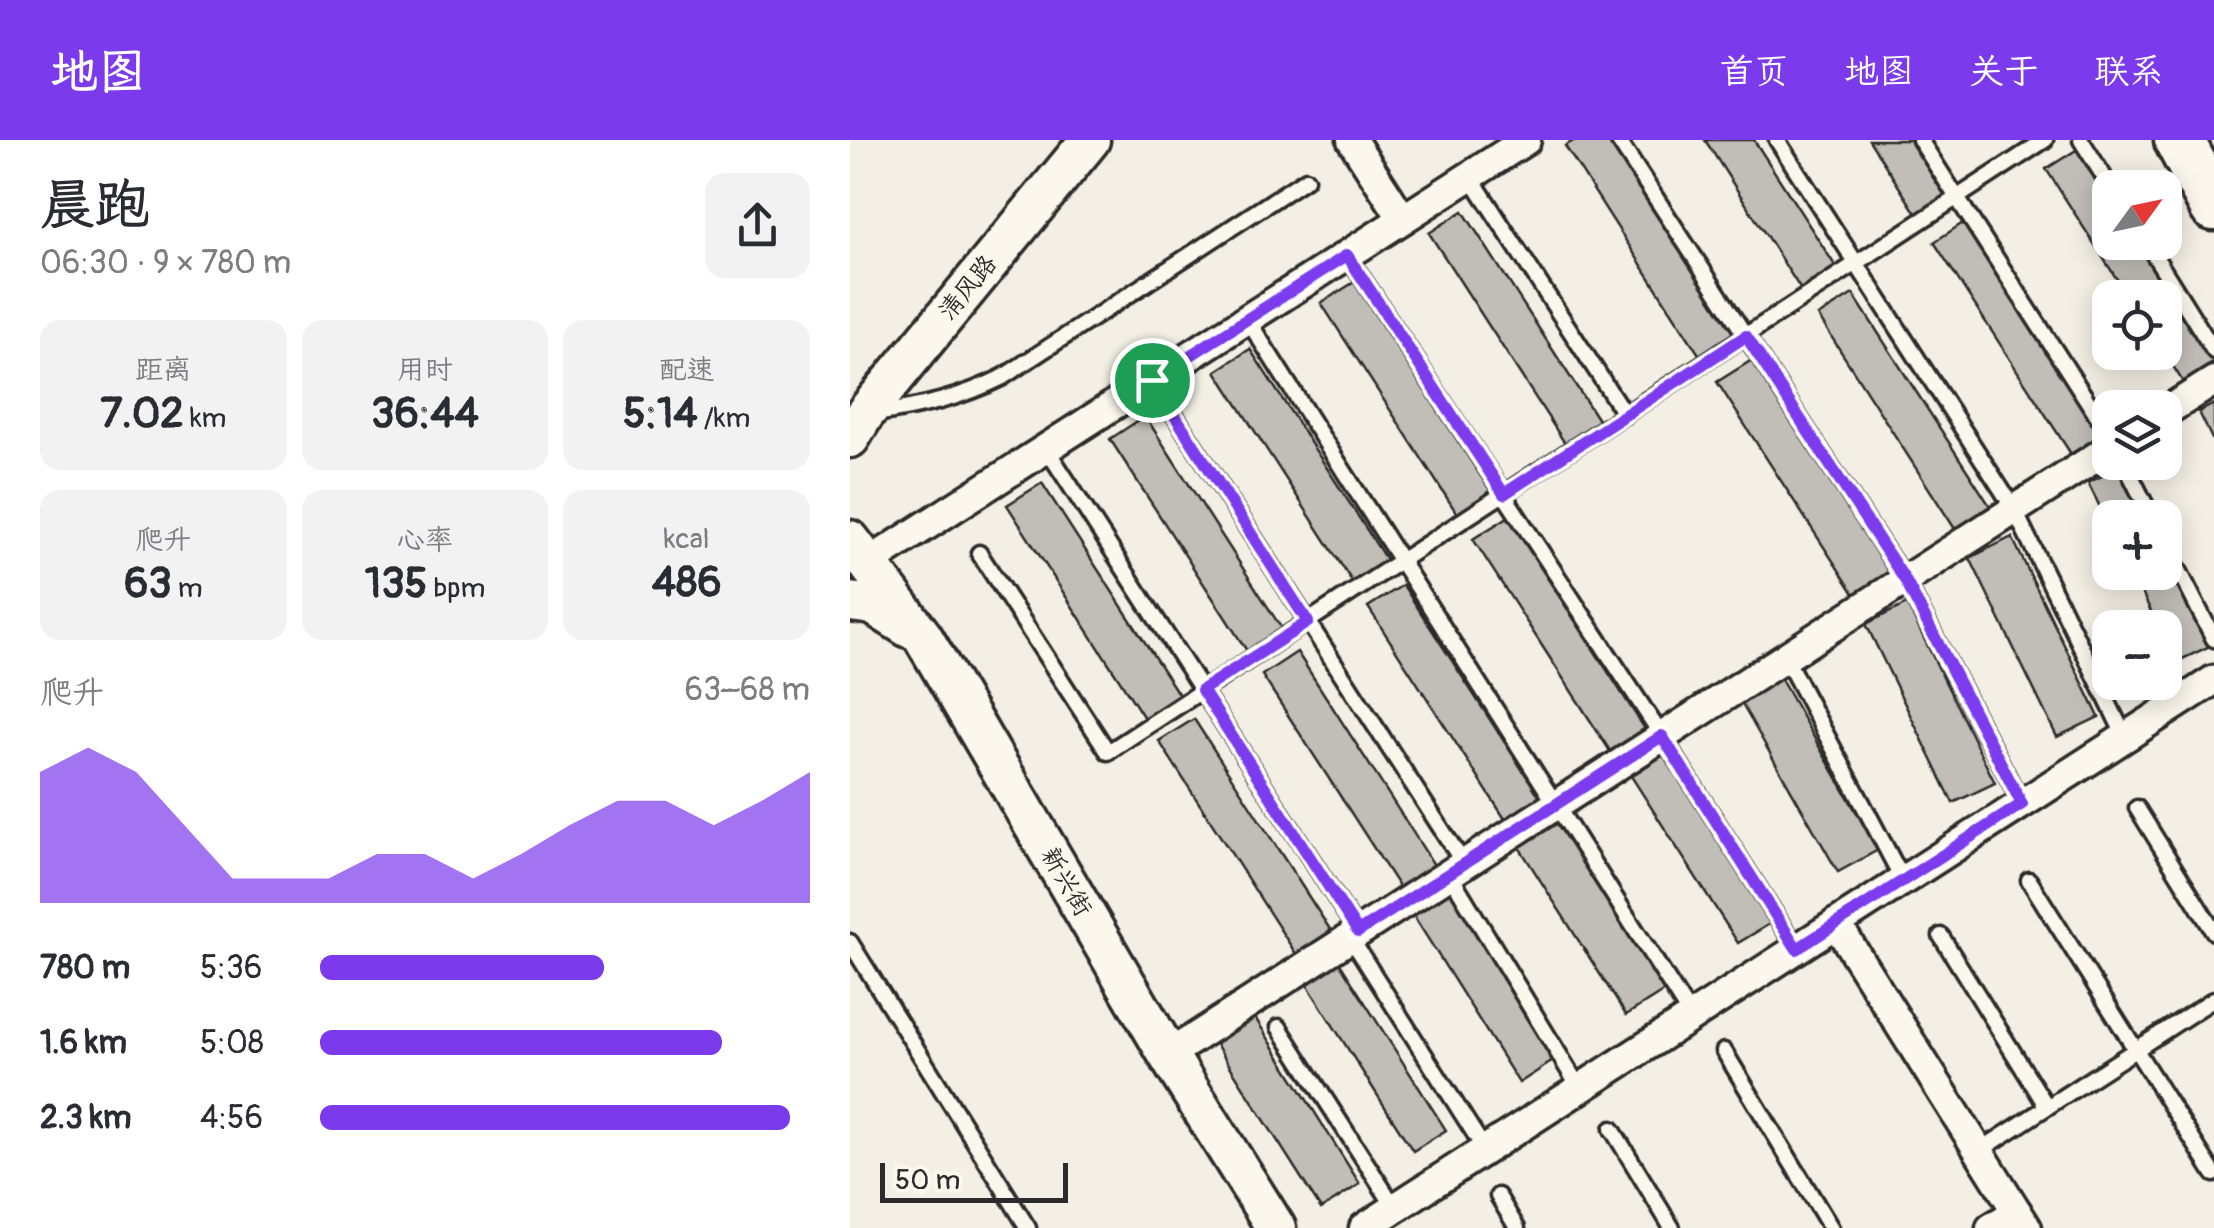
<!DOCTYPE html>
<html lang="zh">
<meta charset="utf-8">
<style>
:root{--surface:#fff;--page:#f2f2f3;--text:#2b2b33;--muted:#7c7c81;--accent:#7c3aed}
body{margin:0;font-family:Pangolin,"LXGW WenKai TC",sans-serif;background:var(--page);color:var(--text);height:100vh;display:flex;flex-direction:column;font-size:38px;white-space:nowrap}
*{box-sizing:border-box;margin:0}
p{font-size:32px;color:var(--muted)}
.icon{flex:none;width:55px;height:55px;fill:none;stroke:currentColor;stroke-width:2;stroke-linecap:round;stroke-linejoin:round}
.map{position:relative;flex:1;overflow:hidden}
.panel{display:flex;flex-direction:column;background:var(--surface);width:850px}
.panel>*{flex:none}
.needle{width:65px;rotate:57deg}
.tools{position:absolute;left:1242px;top:30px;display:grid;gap:20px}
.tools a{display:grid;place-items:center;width:90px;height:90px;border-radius:20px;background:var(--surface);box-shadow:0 5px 25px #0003;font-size:50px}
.scale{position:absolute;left:30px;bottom:25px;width:188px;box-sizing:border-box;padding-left:10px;border:5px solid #2b2b2b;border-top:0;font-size:28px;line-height:35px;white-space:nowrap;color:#2b2b2b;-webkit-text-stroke:8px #fbf7ec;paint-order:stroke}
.pin{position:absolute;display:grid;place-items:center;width:85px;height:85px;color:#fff;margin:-42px;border:5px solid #fff;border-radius:50%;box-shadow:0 2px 10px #0007}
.round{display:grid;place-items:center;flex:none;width:105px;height:105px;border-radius:20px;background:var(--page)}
.head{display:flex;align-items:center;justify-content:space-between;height:170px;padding:0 40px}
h1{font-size:55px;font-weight:800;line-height:75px}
.metrics{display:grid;grid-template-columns:repeat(3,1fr);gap:15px;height:170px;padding:10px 40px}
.metrics div{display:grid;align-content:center;border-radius:20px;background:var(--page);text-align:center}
.metrics b{font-size:42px;font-weight:800}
.metrics small{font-size:28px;font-weight:400}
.metrics p{font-size:28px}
.chart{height:280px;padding:20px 40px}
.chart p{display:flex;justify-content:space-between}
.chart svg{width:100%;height:180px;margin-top:10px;fill:var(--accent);opacity:.7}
ul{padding:0 40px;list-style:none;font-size:32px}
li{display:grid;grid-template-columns:160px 120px 1fr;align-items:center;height:75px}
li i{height:25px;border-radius:12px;background:var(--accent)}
header{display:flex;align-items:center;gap:60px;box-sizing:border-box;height:140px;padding:0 50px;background:var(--accent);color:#fff}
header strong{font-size:48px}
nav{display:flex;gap:55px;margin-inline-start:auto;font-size:35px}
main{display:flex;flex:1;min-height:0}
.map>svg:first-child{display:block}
.building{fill:#c0beb6;stroke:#2b2b2b;stroke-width:2.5}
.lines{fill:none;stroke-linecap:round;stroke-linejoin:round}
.lane-casing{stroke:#2b2b2b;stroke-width:21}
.street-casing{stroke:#2b2b2b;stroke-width:35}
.secondary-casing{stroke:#2b2b2b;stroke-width:45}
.highway-casing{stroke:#2b2b2b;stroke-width:55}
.lane{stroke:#fbf7ec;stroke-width:14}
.street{stroke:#fbf7ec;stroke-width:28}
.secondary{stroke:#fbf7ec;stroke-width:38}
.highway{stroke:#fbf7ec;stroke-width:48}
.route-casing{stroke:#fff;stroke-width:20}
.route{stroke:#7c3aed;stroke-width:12}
.labels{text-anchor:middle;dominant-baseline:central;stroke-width:10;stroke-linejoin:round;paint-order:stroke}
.street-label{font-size:25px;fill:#2b2b2b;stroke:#fbf7ec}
</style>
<header>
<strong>地图</strong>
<nav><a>首页</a><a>地图</a><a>关于</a><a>联系</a></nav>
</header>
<main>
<section class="panel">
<div class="head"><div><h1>晨跑</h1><p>06:30 · 9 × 780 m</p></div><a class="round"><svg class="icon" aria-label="share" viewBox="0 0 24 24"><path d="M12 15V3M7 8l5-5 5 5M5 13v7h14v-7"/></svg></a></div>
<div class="metrics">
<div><p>距离</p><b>7.02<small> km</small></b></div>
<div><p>用时</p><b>36:44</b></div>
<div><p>配速</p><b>5:14<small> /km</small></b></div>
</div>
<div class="metrics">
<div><p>爬升</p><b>63<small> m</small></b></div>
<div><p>心率</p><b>135<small> bpm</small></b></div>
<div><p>kcal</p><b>486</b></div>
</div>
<div class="chart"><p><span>爬升</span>63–68 m</p>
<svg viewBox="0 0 160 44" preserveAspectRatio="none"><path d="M0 44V12L10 6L20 12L30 25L40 38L50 38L60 38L70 32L80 32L90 38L100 32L110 25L120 19L130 19L140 25L150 19L160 12V44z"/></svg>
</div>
<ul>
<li><b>780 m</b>5:36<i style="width:58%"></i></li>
<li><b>1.6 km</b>5:08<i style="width:82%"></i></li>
<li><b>2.3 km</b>4:56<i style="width:96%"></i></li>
</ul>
</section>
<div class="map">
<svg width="1364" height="1088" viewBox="0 0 1364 1088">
<rect width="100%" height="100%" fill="#f3efe4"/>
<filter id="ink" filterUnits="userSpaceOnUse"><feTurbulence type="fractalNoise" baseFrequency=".01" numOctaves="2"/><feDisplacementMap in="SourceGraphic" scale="20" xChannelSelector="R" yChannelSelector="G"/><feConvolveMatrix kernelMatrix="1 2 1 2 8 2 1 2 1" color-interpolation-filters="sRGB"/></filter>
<g filter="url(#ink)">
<g class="building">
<polygon points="725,0 761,0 887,196 852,219 715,6"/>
<polygon points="855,0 904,0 988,130 953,153"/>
<polygon points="1019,0 1068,0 1104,56 1069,78"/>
<polygon points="1231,7 1260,52 1260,102 1293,102 1364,213 1364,222 1333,242 1314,212 1315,158 1279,158 1196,29"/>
<polygon points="613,71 750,283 716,305 579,93"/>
<polygon points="1119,79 1256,292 1221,314 1084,102"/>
<polygon points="506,141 643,353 608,375 471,163"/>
<polygon points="1003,154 1140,366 1105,389 968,176"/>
<polygon points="400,209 537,421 503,443 366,231"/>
<polygon points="902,220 1039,432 1005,455 867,242"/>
<polygon points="1364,264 1364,303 1349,272"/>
<polygon points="295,276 432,489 397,511 260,299"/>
<polygon points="1270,327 1295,378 1260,378 1260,387 1238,343"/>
<polygon points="192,343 329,555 294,578 157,365"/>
<polygon points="658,377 795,589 760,611 623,399"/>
<polygon points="1162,397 1249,577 1207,597 1120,418"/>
<polygon points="1315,419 1358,507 1326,522 1315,500 1315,488 1309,488 1282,432 1315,432"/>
<polygon points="553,445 690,657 655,679 518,467"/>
<polygon points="1057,464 1145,643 1103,663 1016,484"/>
<polygon points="447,512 584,725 549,747 412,535"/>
<polygon points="929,536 1028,710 988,732 889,559"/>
<polygon points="344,579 481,791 446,814 309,601"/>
<polygon points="814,615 921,783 888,803 781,636"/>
<polygon points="709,682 816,850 776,875 669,707"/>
<polygon points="603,749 709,917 669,943 563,775"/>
<polygon points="489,822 596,990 563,1011 456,843"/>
<polygon points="404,876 510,1044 471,1069 364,901"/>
</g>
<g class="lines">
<defs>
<g id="lane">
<polyline points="768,0 1055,440 1172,664"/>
<polyline points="927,0 1164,369 1275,597"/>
<polyline points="1070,0 1260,296"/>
<polyline points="1231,0 1261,48"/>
<polyline points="620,36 775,275"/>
<polyline points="1296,102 1364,211"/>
<polyline points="497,115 812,596 947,809"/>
<polyline points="397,179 841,877"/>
<polyline points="302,240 614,724"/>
<path d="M25,274c46,-7 86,-16 128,-37l303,-198"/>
<polyline points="196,308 508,792"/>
<polyline points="1274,322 1302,378"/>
<polyline points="1315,403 1364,499"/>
<polyline points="129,413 258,612 1195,0"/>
<polyline points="935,517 1053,740"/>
<polyline points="1287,668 1364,792"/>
<polyline points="599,733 730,949"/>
<polyline points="1179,740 1364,1034"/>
<polyline points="1091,796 1197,967"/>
<polyline points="500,797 635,1010"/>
<polyline points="0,802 178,1088"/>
<polyline points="429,887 545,1068"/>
<polyline points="874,911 981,1088"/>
<polyline points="762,989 822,1088"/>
<polyline points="1129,1011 1364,859"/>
<polyline points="648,1056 667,1088"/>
</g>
<g id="street">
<polyline points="502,0 553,79"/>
<polyline points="1315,272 1364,241"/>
<polyline points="18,423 676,0"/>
<polyline points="986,783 1177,1088"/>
<polyline points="318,915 1260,308"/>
<polyline points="514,1088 1364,540"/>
<polyline points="1141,1088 1167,1072"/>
</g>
<g id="secondary">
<polyline points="0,298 14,275 240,0"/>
<polyline points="0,400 73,497 318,915 426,1088"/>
<polyline points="0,462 23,465 59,488"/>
</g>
<polyline id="highway" points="1329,0 1364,66"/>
</defs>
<use href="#lane" class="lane-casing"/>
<use href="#street" class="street-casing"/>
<use href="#secondary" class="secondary-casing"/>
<use href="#highway" class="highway-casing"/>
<use href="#lane" class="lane"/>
<use href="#street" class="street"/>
<use href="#secondary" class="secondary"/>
<use href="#highway" class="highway"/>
</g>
</g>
<g class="lines" filter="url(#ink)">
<defs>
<polygon id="route" points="497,115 654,354 896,196 1055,440 1172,664 947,809 812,596 508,792 352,550 458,482 302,240"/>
</defs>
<use href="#route" class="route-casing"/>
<use href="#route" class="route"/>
</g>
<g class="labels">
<g class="street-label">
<text transform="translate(118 148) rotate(-51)">清风路</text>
<text transform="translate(216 742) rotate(60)">新兴街</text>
</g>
</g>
</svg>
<div class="tools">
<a><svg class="needle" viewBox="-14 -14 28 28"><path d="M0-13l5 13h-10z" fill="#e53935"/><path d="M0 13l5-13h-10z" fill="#7c7c81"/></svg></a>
<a><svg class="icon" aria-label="locate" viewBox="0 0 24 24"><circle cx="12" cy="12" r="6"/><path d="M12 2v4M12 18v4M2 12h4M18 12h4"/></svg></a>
<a><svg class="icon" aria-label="layers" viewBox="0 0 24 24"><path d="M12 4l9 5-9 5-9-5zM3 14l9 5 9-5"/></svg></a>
<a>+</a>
<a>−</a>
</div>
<div class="scale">50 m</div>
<div class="pin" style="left:302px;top:240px;background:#1e9e55"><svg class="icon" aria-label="arrive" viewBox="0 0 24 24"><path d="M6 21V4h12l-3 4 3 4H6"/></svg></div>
</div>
</main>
